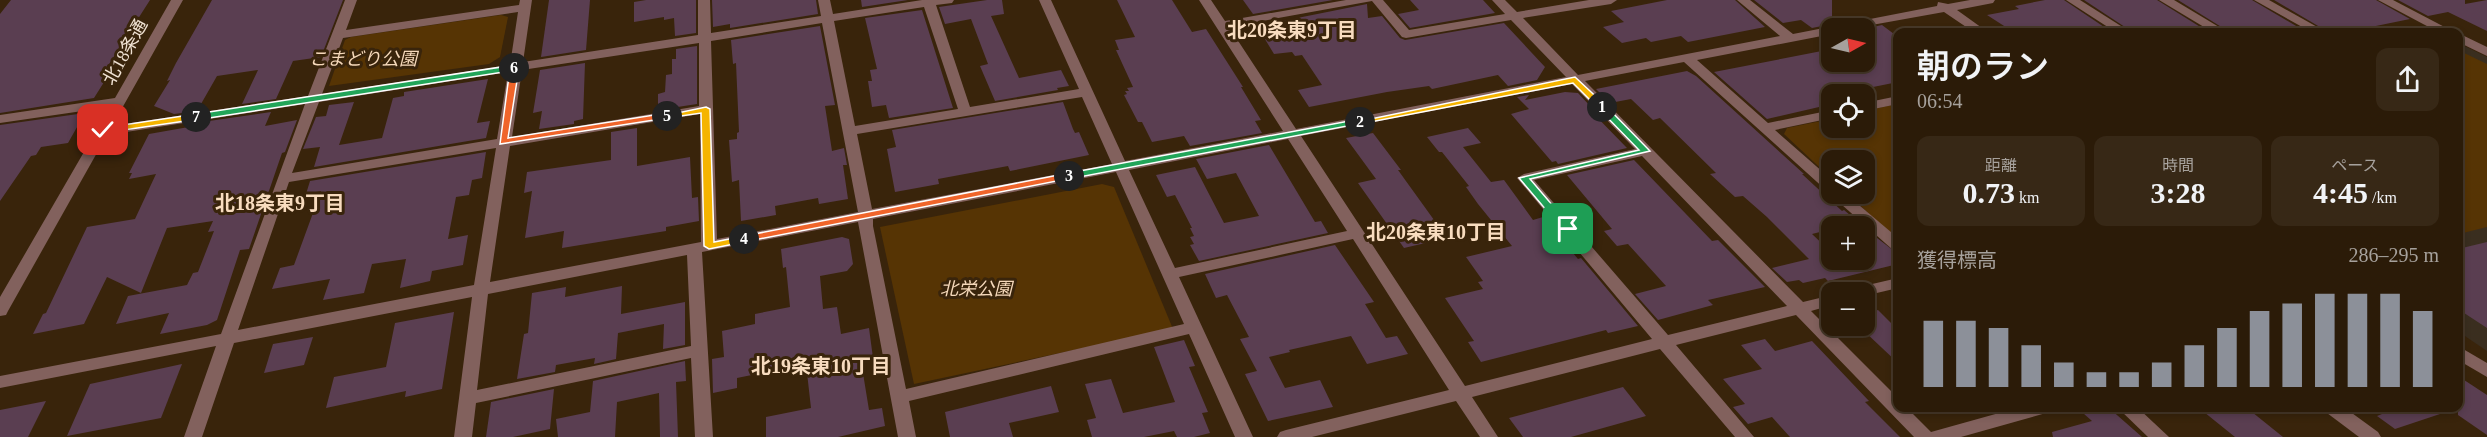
<!DOCTYPE html>
<html lang="ja">
<meta charset="utf-8">
<style>
:root{--surface:#2b1b08;--page:#372816;--text:#f1f3f6;--muted:#a6a19c;--line:#473929;--accent:#8c9099}
body{margin:0;font-family:"Times New Roman","Noto Sans JP",serif;background:var(--page);color:var(--text);height:100vh;display:flex;flex-direction:column;font-size:22px;white-space:nowrap}
*{box-sizing:border-box;margin:0}
p{font-size:20px;color:var(--muted)}
.icon{flex:none;width:33px;height:33px;fill:none;stroke:currentColor;stroke-width:2;stroke-linecap:round;stroke-linejoin:round}
.map{position:relative;flex:1;overflow:hidden}
.sheet{position:absolute;left:1893px;top:28px;width:570px;height:384px;display:flex;flex-direction:column;background:var(--surface);border-radius:12px;box-shadow:0 3px 9px #0003,0 0 0 2px var(--line)}
.sheet>*{flex:none}
.needle{width:39px;rotate:82deg}
.controls{position:absolute;left:1821px;top:18px;display:grid;gap:12px}
.controls a{display:grid;place-items:center;width:54px;height:54px;border-radius:12px;background:var(--surface);box-shadow:0 3px 9px #0003,0 0 0 2px var(--line);font-size:30px}
.pin{position:absolute;display:grid;place-items:center;width:51px;height:51px;color:#fff;margin:-26px;border-radius:12px;box-shadow:0 3px 9px #0006}
.km{position:absolute;width:30px;height:30px;margin:-15px;border-radius:50%;background:#222;color:#fff;font-size:16px;line-height:30px;text-align:center}
.round{display:grid;place-items:center;flex:none;width:63px;height:63px;border-radius:12px;background:var(--page)}
.summary{display:flex;align-items:center;justify-content:space-between;height:102px;padding:0 24px}
h1{font-size:33px;font-weight:600;line-height:45px}
.metrics{display:grid;grid-template-columns:repeat(3,1fr);gap:9px;height:102px;padding:6px 24px}
.metrics div{display:grid;align-content:center;border-radius:12px;background:var(--page);text-align:center}
.metrics b{font-size:30px;font-weight:600}
.metrics small{font-size:16px;font-weight:400}
.metrics p{font-size:16px}
.chart{height:168px;padding:12px 24px}
.chart p{display:flex;justify-content:space-between}
.chart svg{width:100%;height:108px;margin-top:6px;stroke:var(--accent);stroke-width:6}
.map>svg:first-child{display:block}
.education{fill:#3a2e1f}
.green{fill:#563404}
.building{fill:#5a3e51}
.lines{fill:none;stroke-linecap:round;stroke-linejoin:round}
.minor{fill:#82615d;fill-rule:evenodd}
.split-1{fill:#22a559;stroke:#fff;stroke-width:1.5}
.split-2{fill:#f5b400;stroke:#fff;stroke-width:1.5}
.split-3{fill:#22a559;stroke:#fff;stroke-width:1.5}
.split-4{fill:#f0652b;stroke:#fff;stroke-width:1.5}
.split-5{fill:#f5b400;stroke:#fff;stroke-width:1.5}
.split-6{fill:#f0652b;stroke:#fff;stroke-width:1.5}
.split-7{fill:#22a559;stroke:#fff;stroke-width:1.5}
.split-8{fill:#f5b400;stroke:#fff;stroke-width:1.5}
.labels{text-anchor:middle;dominant-baseline:central;stroke-width:6;stroke-linejoin:round;paint-order:stroke}
.street-label{font-size:18px;fill:#f0e2d3;stroke:#39240b}
.park-label{font-size:18px;font-style:italic;fill:#f5d8ba;stroke:#39240b}
.neighbourhood-label{font-size:20px;font-weight:bold;fill:#f8dcbf;stroke:#39240b}
</style>
<div class="map">
<svg width="2487" height="437" viewBox="0 0 2487 437">
<rect width="100%" height="100%" fill="#39240b"/>
<polygon class="education" points="2458,43 2487,57 2487,351 2459,332"/>
<g class="green">
<polygon points="501,15 508,17 500,57 489,64 329,86 345,40 351,37"/>
<polygon points="2458,50 2487,64 2487,227 2459,234"/>
<polygon points="1897,104 1897,240 1848,194 1864,194 1864,160 1832,160 1831,178 1784,134 1787,128 1831,119 1832,128 1864,128 1865,111"/>
<polygon points="1102,184 1114,187 1173,329 914,384 880,227"/>
</g>
<g class="building">
<polygon points="11,0 150,0 104,72 111,71 94,98 0,113 0,14"/>
<polygon points="212,0 343,0 321,57 293,61 276,99 242,104 258,70 217,76 197,111 174,114 154,106 170,80 167,81 176,63"/>
<polygon points="549,0 590,0 586,50 541,57"/>
<polygon points="646,0 696,0 696,33 675,36 674,18 664,20 664,17 634,22 634,2"/>
<polygon points="712,0 816,0 818,14 730,28 730,24 713,27"/>
<polygon points="861,0 908,0 862,7"/>
<polygon points="987,0 1002,0 1004,14 991,16 1019,78 1061,70 1069,86 1057,88 1058,90 995,101 980,66 988,64 971,19 945,24 939,7"/>
<polygon points="1117,0 1172,0 1192,32 1206,29 1243,87 1241,87 1261,120 1255,121 1262,133 1190,146 1184,136 1152,142 1142,122 1138,122 1124,95 1127,94 1125,91 1129,91 1127,88 1133,87 1116,50 1119,50 1115,40 1135,37"/>
<polygon points="1243,0 1333,0 1253,14"/>
<polygon points="1410,0 1483,0 1495,13 1410,28 1398,14 1419,10"/>
<polygon points="1667,0 1735,0 1765,27 1688,42 1681,36 1651,42 1646,38 1622,43 1603,27 1624,22 1611,11"/>
<polygon points="1754,0 1832,0 1832,24 1812,28 1801,20 1783,23"/>
<polygon points="2045,0 2064,0 2113,33 2015,33 1987,15 2019,9 2015,6"/>
<polygon points="2084,0 2157,0 2210,33 2134,33"/>
<polygon points="2178,0 2252,0 2308,33 2231,33"/>
<polygon points="2274,0 2376,0 2410,19 2371,27 2382,33 2330,33"/>
<polygon points="2398,0 2465,0 2465,4 2487,0 2487,31 2448,12 2428,16"/>
<polygon points="1367,4 1368,18 1382,16 1400,38 1405,40 1504,23 1545,67 1537,80 1508,86 1498,75 1432,89 1429,86 1387,92 1309,107 1298,90 1322,85 1302,55 1295,56 1292,52 1274,54 1257,26"/>
<polygon points="922,10 953,108 889,118 886,105 872,107 868,81 872,81 870,70 877,69 865,18"/>
<polygon points="1882,25 1898,37 1898,82 1858,90 1864,94 1832,94 1832,104 1767,119 1714,72 1832,49 1832,62 1864,62 1864,29"/>
<polygon points="820,26 835,105 825,106 832,151 844,148 847,165 843,165 848,199 819,204 818,198 775,206 776,215 741,221 739,180 732,182 729,140 737,139 737,133 739,132 736,63 733,64 731,40"/>
<polygon points="697,46 697,104 658,110 658,94 665,92 666,75 672,74 672,59 676,59 676,49"/>
<polygon points="585,63 583,119 574,121 574,124 539,129 542,111 533,113 540,70"/>
<polygon points="1687,71 1696,76 1804,174 1802,174 1842,211 1844,210 1863,226 1832,226 1832,229 1812,234 1832,253 1832,260 1864,260 1864,228 1898,254 1898,264 1828,281 1825,278 1803,283 1799,280 1787,282 1772,268 1809,259 1767,217 1743,196 1735,197 1710,174 1716,173 1660,118 1653,120 1631,99 1610,103 1596,89"/>
<polygon points="488,79 477,123 490,121 486,138 314,167 320,147 303,149 316,117 326,116 329,105 354,102 339,145 382,138 393,98 404,96 404,92"/>
<polygon points="1565,92 1578,93 1591,107 1588,108 1627,148 1558,164 1556,161 1552,162 1511,114 1529,109 1517,97 1529,95 1525,100"/>
<polygon points="1063,102 1073,129 1075,133 1079,132 1089,155 1010,171 1008,166 938,179 939,184 895,192 887,149 896,147 892,130"/>
<polygon points="271,112 265,126 297,120 285,152 282,153 249,249 240,250 217,320 207,325 160,334 169,313 116,324 128,296 187,285 193,273 198,272 214,231 208,232 213,221 167,228 141,293 107,277 84,324 33,334 43,314 46,313 87,227 135,219 156,174 129,179 132,173 129,173 149,134 200,125 195,123"/>
<polygon points="85,113 68,143 41,147 36,155 31,156 0,201 0,125"/>
<polygon points="637,128 637,166 690,157 692,198 698,197 699,221 666,227 666,231 562,248 564,231 525,238 532,191 524,193 527,172 611,160 611,132"/>
<polygon points="1468,128 1481,143 1463,147 1491,182 1504,180 1533,220 1543,217 1578,259 1581,258 1638,326 1608,333 1606,330 1481,362 1468,342 1474,341 1445,298 1483,289 1478,282 1483,281 1466,257 1512,246 1478,204 1466,187 1469,186 1442,152 1439,152 1427,137"/>
<polygon points="1373,133 1401,170 1398,170 1447,238 1404,248 1358,183 1376,179 1346,138"/>
<polygon points="1269,145 1315,222 1321,221 1328,233 1199,261 1190,245 1194,244 1190,237 1194,236 1190,228 1192,228 1175,195 1167,197 1156,175 1195,167 1224,223 1259,216 1236,173 1207,179 1196,159"/>
<polygon points="486,152 482,178 472,180 469,195 456,197 448,239 468,235 463,265 432,271 430,281 400,288 406,259 372,264 364,293 323,300 330,279 272,289 280,268 294,265 321,191 306,194 310,181"/>
<polygon points="1634,160 1712,241 1718,240 1765,287 1708,300 1713,305 1658,320 1635,294 1666,286 1628,244 1617,246 1604,231 1612,229 1567,175"/>
<polygon points="842,237 849,239 853,264 847,271 820,276 823,309 837,307 841,334 869,328 873,358 861,361 869,410 882,408 885,426 838,437 766,437 766,417 811,408 806,364 737,378 737,388 713,393 712,359 724,357 722,331 755,324 755,314 790,307 786,267 783,268 781,249"/>
<polygon points="2487,242 2487,328 2458,309 2458,249"/>
<polygon points="1335,245 1374,302 1365,304 1386,338 1397,336 1408,354 1367,364 1351,336 1289,350 1290,352 1269,357 1285,388 1320,380 1333,407 1268,421 1245,374 1257,371 1240,339 1249,337 1227,295 1216,298 1205,274"/>
<polygon points="622,286 621,314 685,302 685,345 663,349 664,324 618,333 616,359 594,364 595,358 556,365 555,372 517,379 524,334 528,333 532,293 566,287 565,297"/>
<polygon points="1878,310 1898,330 1898,363 1864,331 1864,314"/>
<polygon points="454,312 442,389 405,397 406,391 326,408 334,377 386,367 395,323"/>
<polygon points="313,337 304,365 264,373 273,344"/>
<polygon points="1765,339 1775,351 1812,341 1869,401 1865,402 1900,437 1790,437 1772,417 1748,424 1733,407 1745,404 1723,379 1762,369 1741,345"/>
<polygon points="1184,340 1195,366 1189,367 1208,412 1202,413 1210,433 1194,437 1177,437 1174,431 1144,437 1092,437 1087,420 1096,418 1085,384 1111,379 1123,413 1175,402 1154,347"/>
<polygon points="685,361 686,381 676,382 678,437 660,437 659,393 617,402 615,437 558,437 556,419 590,412 593,381"/>
<polygon points="182,364 161,418 67,436 90,384"/>
<polygon points="2458,376 2487,395 2487,435 2458,415"/>
<polygon points="1051,386 1059,412 1009,423 1013,437 950,437 945,412"/>
<polygon points="1623,387 1646,416 1571,437 1523,437 1509,418"/>
<polygon points="554,389 550,429 513,437 486,437 491,402"/>
<polygon points="46,401 28,437 0,437 0,410"/>
<polygon points="2100,408 2109,408 2142,437 2053,437 2052,432 2092,421 2083,413"/>
<polygon points="2199,408 2247,408 2283,437 2235,437"/>
<polygon points="2373,408 2448,408 2449,411 2395,429 2377,416 2382,414"/>
</g>
<g class="lines">
<g class="minor">
<path d="M171,0h12l-71,126 196,-30 37,-96h12l-11,30 173,-25 1,-5h12l-9,62 175,-27v-35h12l1,33 110,-17 -3,-16h12l3,14 89,-14h32l-2,3 -16,2 34,102 109,-18 -40,-89h12l74,161 158,-30 -84,-131h12l14,21 121,-21h37l26,30 96,-16 -13,-14h13l12,12 72,-12h28l-6,4 -88,14 55,57 202,-39 -43,-36h13l43,34 144,-28 1,-4 10,2 22,-4h25l-2,3 -36,7 32,23h-14l-31,-21 -89,16h-23v6l-135,26 71,63 64,-13v8l-57,12 57,50v12l-5,-1 -143,-129 -99,19 218,221 29,-7v10l-21,6 87,87v10h9l24,24 86,-24h32l-3,5 -85,24h-47l-118,-122 -120,30 78,92h-19l-75,-88 -188,48 26,40h-18l-24,-36 -144,36h-35l3,-5 6,-2 163,-40 -96,-151 -174,38 74,160h-18l-46,-103 -280,67 7,36h-18l-40,-215 -156,30 11,185h-18l-4,-79 -215,45 -4,34h-18l18,-140 -238,46 -32,94h-18l32,-91 -216,42v-12l221,-42 84,-230 -198,31 -99,176 -2,4 -6,1v-19l110,-190 -110,16v-8l115,-17zM1372,1l30,36 4,1 105,-18 55,57 -270,52 -67,-102zM924,7l34,102 -103,17 -21,-105zM518,12l-8,53 -188,29 21,-56zM822,23l36,189 -141,27 -6,-198zM699,43v63l-187,31 10,-67zM508,72l-11,67 -205,34 27,-71zM1572,84l63,65 -111,25 -7,4 135,161 -187,47 -164,-250zM1082,97l30,67 -240,45 -15,-75zM700,114l1,128 -211,40 20,-136zM1288,139l59,92 -172,37 -46,-98zM496,148l-22,137 -236,45 51,-148zM1642,156l145,150 -119,29 -134,-155zM1116,172l68,152 -278,65 -33,-163v-7zM687,255l4,91 -214,44 11,-96z"/>
<polygon points="2066,0 2080,0 2132,33 2117,33"/>
<polygon points="2159,0 2174,0 2229,33 2214,33"/>
<polygon points="2254,0 2269,0 2328,33 2313,33"/>
<polygon points="2378,0 2393,0 2456,33 2440,33"/>
<polygon points="2458,33 2487,47 2487,56 2458,42"/>
<polygon points="1898,96 1898,104 1864,111 1864,103"/>
<polygon points="1832,193 1846,194 1898,238 1898,252 1893,250 1833,197"/>
<polygon points="1898,278 1898,288 1864,296 1864,292 1853,292 1855,288"/>
<polygon points="2458,346 2487,363 2487,377 2458,360"/>
<polygon points="2118,408 2138,408 2169,437 2148,437"/>
<polygon points="2324,408 2345,408 2378,432 2381,437 2359,437 2327,413"/>
</g>
</g>
<polygon class="split-1" points="1599,105 1605,105 1650,151 1530,179 1571,227 1573,229 1568,232 1564,231 1519,178 1639,150 1599,109"/>
<polygon class="split-2" points="1575,77 1605,105 1605,109 1599,109 1573,83 1360,124 1356,122"/>
<polygon class="split-3" points="1360,119 1363,120 1363,123 1069,179 1064,176 1069,173"/>
<polygon class="split-4" points="1069,173 1072,174 1072,178 744,242 739,239 744,236"/>
<polygon class="split-5" points="706,107 710,109 714,242 744,236 749,239 744,242 709,249 704,246 701,113 667,118 663,116"/>
<polygon class="split-6" points="514,65 519,68 508,138 667,113 671,116 667,118 500,144 510,68"/>
<polygon class="split-7" points="514,65 519,68 517,70 196,120 192,117 196,114"/>
<polygon class="split-8" points="196,114 201,117 199,119 103,133 99,130 103,128"/>
<g class="labels">
<g class="street-label">
<text transform="translate(125 52) rotate(-61)">北18条通</text>
</g>
<g class="park-label">
<text x="363" y="59">こまどり公園</text>
<text x="976" y="289">北栄公園</text>
</g>
<g class="neighbourhood-label">
<text x="1292" y="30">北20条東9丁目</text>
<text x="280" y="203">北18条東9丁目</text>
<text x="1436" y="232">北20条東10丁目</text>
<text x="821" y="366">北19条東10丁目</text>
</g>
</g>
</svg>
<div class="controls">
<a><svg class="needle" viewBox="-14 -14 28 28"><path d="M0-13l5 13h-10z" fill="#e53935"/><path d="M0 13l5-13h-10z" fill="#a6a19c"/></svg></a>
<a><svg class="icon" aria-label="locate" viewBox="0 0 24 24"><circle cx="12" cy="12" r="6"/><path d="M12 2v4M12 18v4M2 12h4M18 12h4"/></svg></a>
<a><svg class="icon" aria-label="layers" viewBox="0 0 24 24"><path d="M12 4l9 5-9 5-9-5zM3 14l9 5 9-5"/></svg></a>
<a>+</a>
<a>−</a>
</div>
<div class="pin" style="left:1568px;top:229px;background:#1e9e55"><svg class="icon" aria-label="arrive" viewBox="0 0 24 24"><path d="M6 21V4h12l-3 4 3 4H6"/></svg></div>
<div class="pin" style="left:103px;top:130px;background:#d93025"><svg class="icon" aria-label="check" viewBox="0 0 24 24"><path d="M5 12l5 5 9-10"/></svg></div>
<b class="km" style="left:1602px;top:107px">1</b>
<b class="km" style="left:1360px;top:122px">2</b>
<b class="km" style="left:1069px;top:176px">3</b>
<b class="km" style="left:744px;top:239px">4</b>
<b class="km" style="left:667px;top:116px">5</b>
<b class="km" style="left:514px;top:68px">6</b>
<b class="km" style="left:196px;top:117px">7</b>
<section class="sheet">
<div class="summary"><div><h1>朝のラン</h1><p>06:54</p></div><a class="round"><svg class="icon" aria-label="share" viewBox="0 0 24 24"><path d="M12 15V3M7 8l5-5 5 5M5 13v7h14v-7"/></svg></a></div>
<div class="metrics">
<div><p>距離</p><b>0.73<small> km</small></b></div>
<div><p>時間</p><b>3:28</b></div>
<div><p>ペース</p><b>4:45<small> /km</small></b></div>
</div>
<div class="chart"><p><span>獲得標高</span>286–295 m</p>
<svg viewBox="0 0 160 44" preserveAspectRatio="none"><path d="M5 44V17M15 44V17M25 44V20M35 44V27M45 44V34M55 44V38M65 44V38M75 44V34M85 44V27M95 44V20M105 44V13M115 44V10M125 44V6M135 44V6M145 44V6M155 44V13"/></svg>
</div>
</section>
</div>
